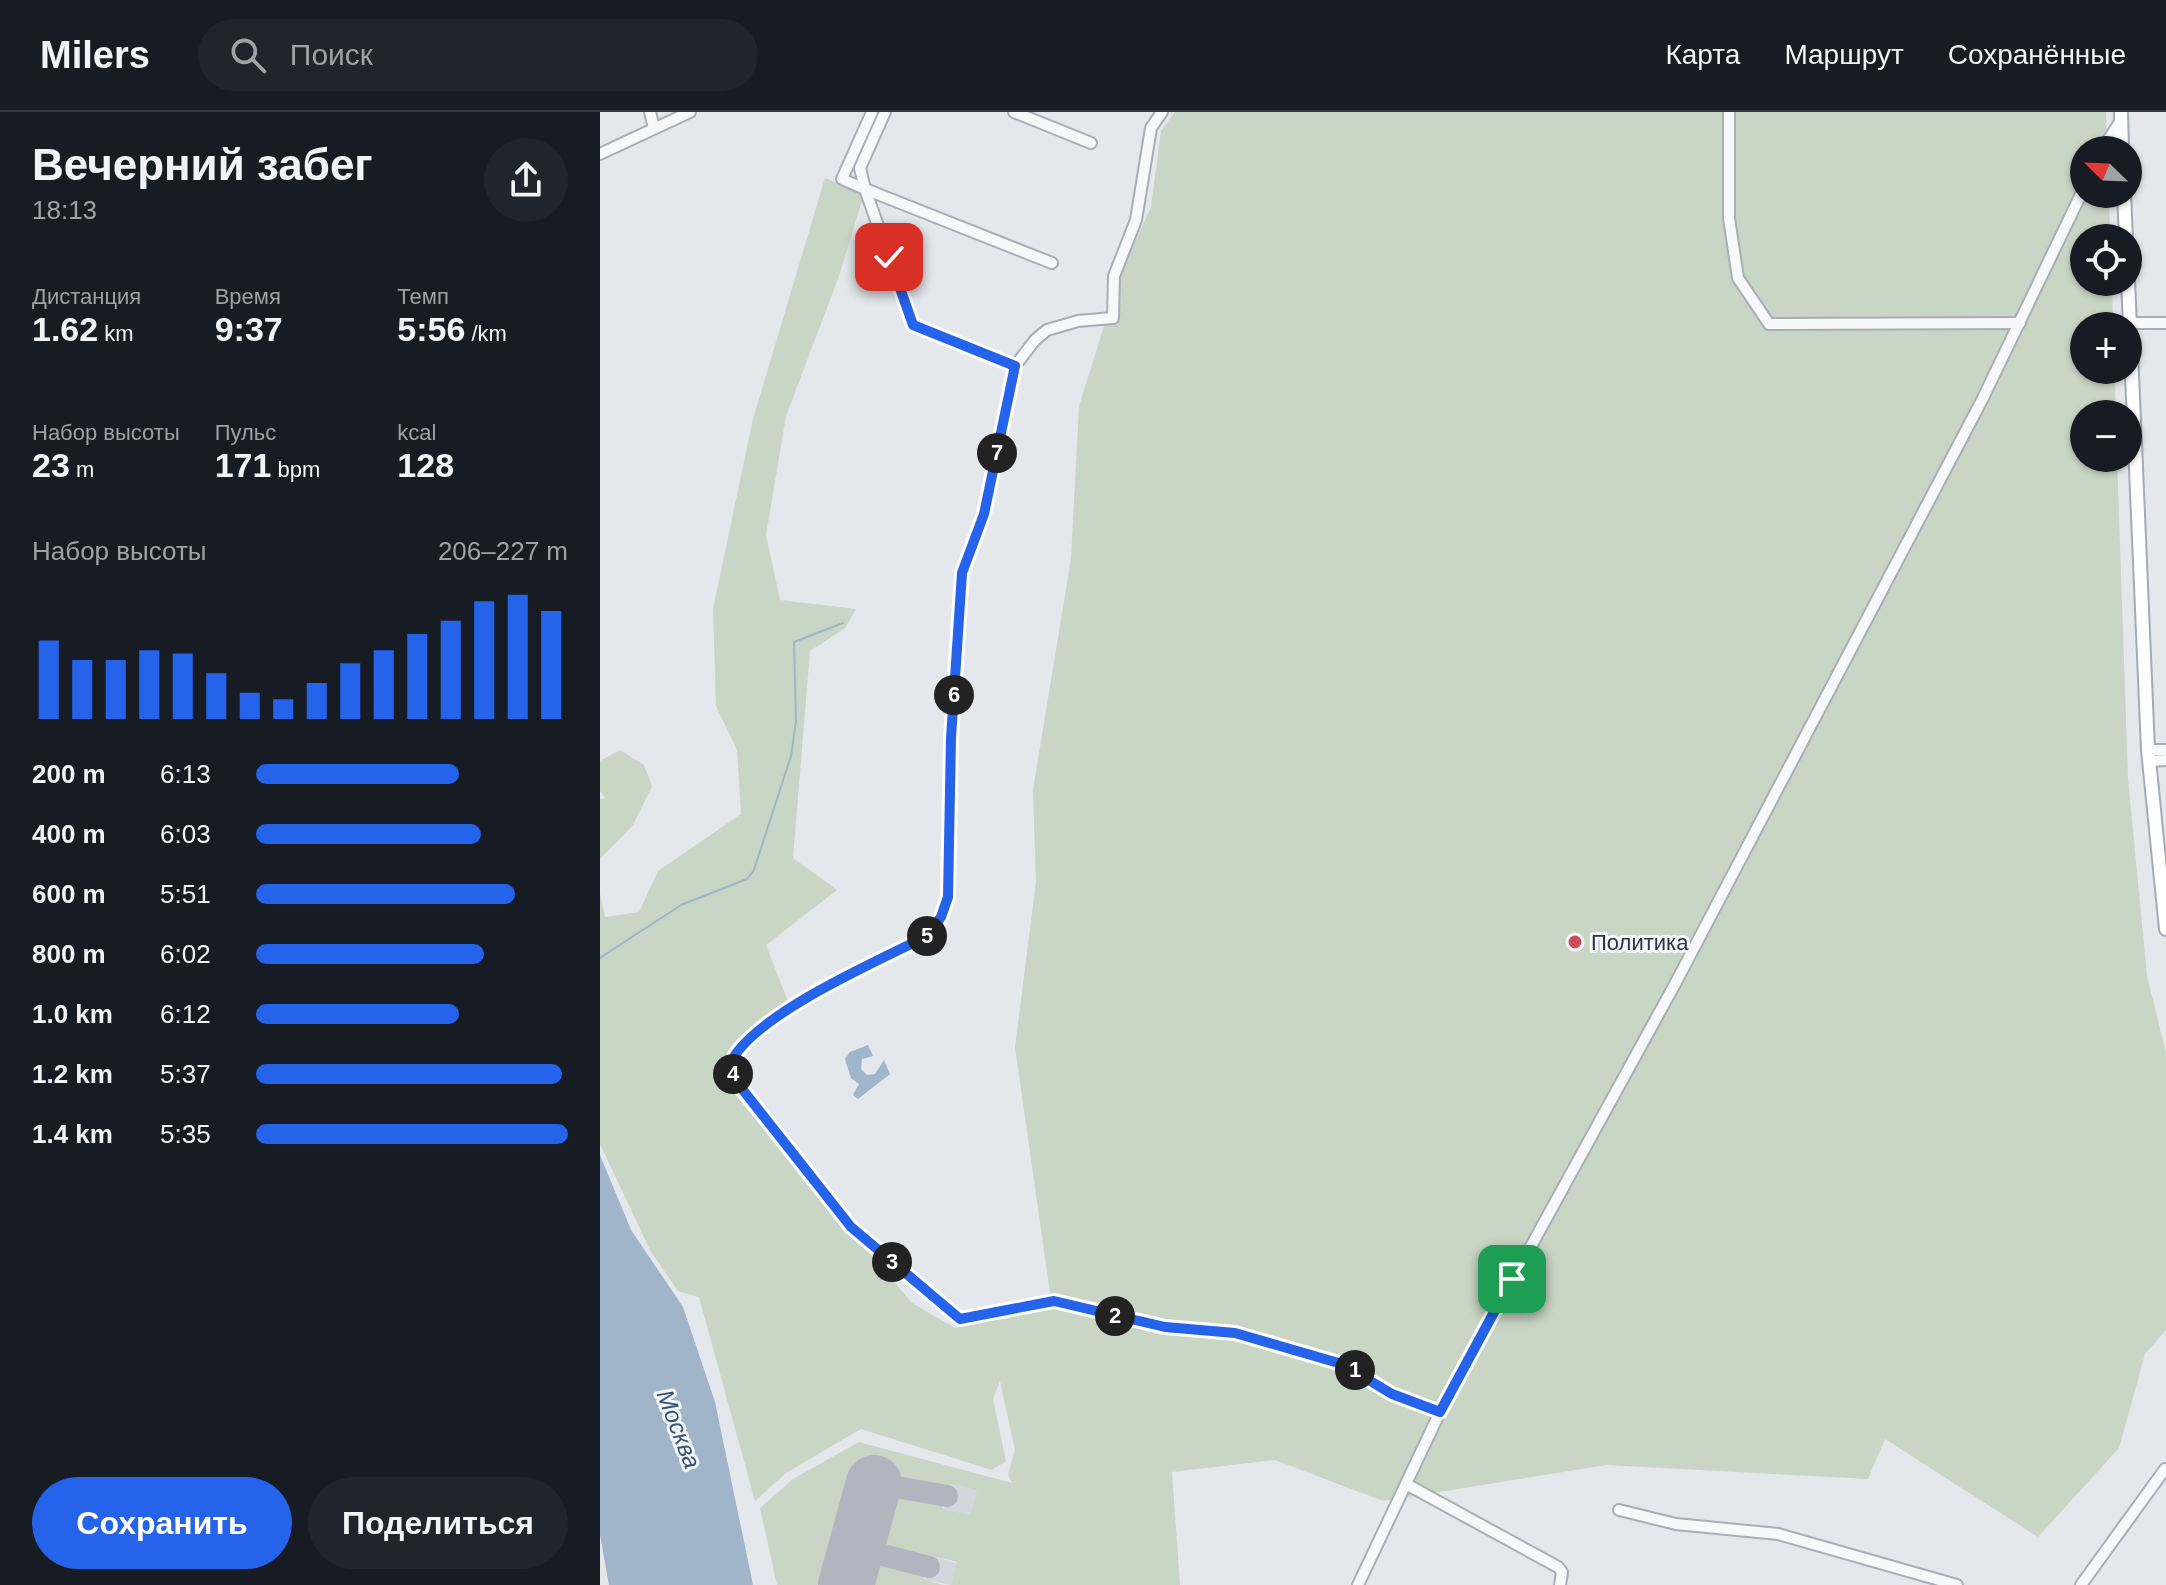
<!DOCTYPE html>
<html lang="ru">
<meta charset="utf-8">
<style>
:root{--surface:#171b24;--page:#20242c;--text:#f1f3f6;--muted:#9ea1a6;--line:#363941;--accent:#2563eb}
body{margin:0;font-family:Helvetica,sans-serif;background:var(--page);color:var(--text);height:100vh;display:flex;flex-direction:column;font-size:30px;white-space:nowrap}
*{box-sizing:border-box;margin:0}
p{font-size:26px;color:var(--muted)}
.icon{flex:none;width:44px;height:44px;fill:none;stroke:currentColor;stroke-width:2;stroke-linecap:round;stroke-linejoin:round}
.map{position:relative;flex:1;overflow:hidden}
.side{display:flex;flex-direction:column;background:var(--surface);width:600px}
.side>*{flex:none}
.needle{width:52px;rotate:293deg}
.controls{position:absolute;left:1470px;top:24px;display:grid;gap:16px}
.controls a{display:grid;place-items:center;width:72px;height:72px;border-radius:50%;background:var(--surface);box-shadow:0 2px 6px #0004;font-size:40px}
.pin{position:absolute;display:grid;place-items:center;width:68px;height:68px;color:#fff;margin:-34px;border-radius:16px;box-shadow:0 4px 12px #0006}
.km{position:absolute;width:40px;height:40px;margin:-20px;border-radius:50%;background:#222;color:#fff;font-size:22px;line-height:40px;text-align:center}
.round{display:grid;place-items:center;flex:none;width:84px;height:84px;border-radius:42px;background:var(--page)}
.headline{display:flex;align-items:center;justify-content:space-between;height:136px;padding:0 32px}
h1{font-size:44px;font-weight:600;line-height:60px}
.stats{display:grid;grid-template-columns:repeat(3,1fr);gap:12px;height:136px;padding:8px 32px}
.stats div{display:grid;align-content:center}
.stats b{font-size:34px;font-weight:600}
.stats small{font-size:22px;font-weight:400}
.stats p{font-size:22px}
.chart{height:224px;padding:16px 32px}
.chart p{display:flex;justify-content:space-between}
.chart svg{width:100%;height:144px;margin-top:8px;stroke:var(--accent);stroke-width:6}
.action{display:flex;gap:16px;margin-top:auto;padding:16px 32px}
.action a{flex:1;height:92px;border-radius:48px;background:var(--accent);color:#fff;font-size:32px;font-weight:600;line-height:92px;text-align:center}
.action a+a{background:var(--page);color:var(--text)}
ul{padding:0 32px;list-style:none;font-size:26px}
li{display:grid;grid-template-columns:128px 96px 1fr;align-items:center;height:60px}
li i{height:20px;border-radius:10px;background:var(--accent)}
header{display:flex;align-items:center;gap:48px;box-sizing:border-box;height:112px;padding:0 40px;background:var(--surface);border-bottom:2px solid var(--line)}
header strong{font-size:38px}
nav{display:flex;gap:44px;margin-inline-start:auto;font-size:28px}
.search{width:560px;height:72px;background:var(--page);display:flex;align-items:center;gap:20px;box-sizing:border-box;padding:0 28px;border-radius:44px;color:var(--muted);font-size:30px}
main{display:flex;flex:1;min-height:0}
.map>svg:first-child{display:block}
.built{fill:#d2d6dd}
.green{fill:#c9d5c5}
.water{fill:#a0b4ca}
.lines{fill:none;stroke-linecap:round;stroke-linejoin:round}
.stream{stroke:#a0b4ca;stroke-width:2}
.taxiway{stroke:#b0b6c0;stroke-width:22}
.runway{stroke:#b0b6c0;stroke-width:56}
.minor-casing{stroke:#a9aeb6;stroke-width:14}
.major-casing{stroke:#a3abb7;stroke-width:16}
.minor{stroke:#f7f8fa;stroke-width:10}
.major{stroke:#fff;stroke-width:12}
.route-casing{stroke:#fff;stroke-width:16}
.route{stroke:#2563eb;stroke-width:10}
.poi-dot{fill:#cc4d60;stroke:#f4f6f9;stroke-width:3}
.labels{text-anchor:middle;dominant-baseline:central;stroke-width:6;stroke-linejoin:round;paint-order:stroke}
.poi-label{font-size:22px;fill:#2c3444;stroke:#f4f6f9;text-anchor:start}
.water-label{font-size:24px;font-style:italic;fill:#365377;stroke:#f4f6f9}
</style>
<header>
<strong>Milers</strong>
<div class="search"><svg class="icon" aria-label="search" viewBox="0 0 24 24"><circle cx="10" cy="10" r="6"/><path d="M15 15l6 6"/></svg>Поиск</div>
<nav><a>Карта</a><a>Маршрут</a><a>Сохранённые</a></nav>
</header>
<main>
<section class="side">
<div class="headline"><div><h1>Вечерний забег</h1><p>18:13</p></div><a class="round"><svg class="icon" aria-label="share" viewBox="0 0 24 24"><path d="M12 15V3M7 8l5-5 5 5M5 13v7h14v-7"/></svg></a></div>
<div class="stats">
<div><p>Дистанция</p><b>1.62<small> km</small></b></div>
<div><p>Время</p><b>9:37</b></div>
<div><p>Темп</p><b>5:56<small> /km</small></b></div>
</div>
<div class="stats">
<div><p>Набор высоты</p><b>23<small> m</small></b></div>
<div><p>Пульс</p><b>171<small> bpm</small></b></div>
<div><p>kcal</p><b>128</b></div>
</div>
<div class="chart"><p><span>Набор высоты</span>206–227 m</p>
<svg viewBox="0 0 160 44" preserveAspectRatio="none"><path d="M5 44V20M15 44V26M25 44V26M35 44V23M45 44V24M55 44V30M65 44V36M75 44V38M85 44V33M95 44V27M105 44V23M115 44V18M125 44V14M135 44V8M145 44V6M155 44V11"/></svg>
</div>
<ul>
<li><b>200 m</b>6:13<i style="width:65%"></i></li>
<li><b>400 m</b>6:03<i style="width:72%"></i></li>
<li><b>600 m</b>5:51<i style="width:83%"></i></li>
<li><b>800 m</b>6:02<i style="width:73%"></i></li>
<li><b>1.0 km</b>6:12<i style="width:65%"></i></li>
<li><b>1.2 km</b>5:37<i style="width:98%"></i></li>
<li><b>1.4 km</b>5:35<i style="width:100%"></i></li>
</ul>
<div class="action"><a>Сохранить</a><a>Поделиться</a></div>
</section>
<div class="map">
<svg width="1566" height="1473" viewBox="0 0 1566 1473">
<rect width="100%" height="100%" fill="#e4e7eb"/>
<g class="built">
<polygon points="351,1372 377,1378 370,1403 344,1397"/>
<polygon points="332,1444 357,1451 351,1473 325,1468"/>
</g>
<g class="green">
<polygon points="575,0 1506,0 1507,38 1484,38 1484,82 1509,82 1510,126 1484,126 1484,170 1512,170 1513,214 1484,214 1484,258 1514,258 1516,302 1484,302 1484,346 1517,346 1528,667 1547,864 1566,941 1566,1218 1545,1242 1519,1336 1438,1425 1285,1327 1268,1367 1006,1353 783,1389 675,1348 572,1360 580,1473 351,1473 357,1450 332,1444 323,1449 287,1439 280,1426 290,1390 302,1382 338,1388 344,1397 370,1403 377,1378 351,1372 341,1377 257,1359 225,1473 177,1473 160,1396 193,1367 259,1330 412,1371 408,1362 415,1338 400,1269 393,1287 406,1349 392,1358 261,1317 186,1361 155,1389 99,1185 78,1179 50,1138 0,1032 0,782 5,805 39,800 58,759 141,702 137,638 116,594 113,497 153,307 225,66 264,82 239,164 186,304 166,423 180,488 256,497 245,516 210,539 193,746 237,778 166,833 189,892 131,936 119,964 312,1191 355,1216 452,1195 415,935 436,770 433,678 471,447 479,294 521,160 551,95 561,19"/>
<polygon points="20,638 44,653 52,674 33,713 0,747 0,687 5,686 0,679 0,649"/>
<polygon points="282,1449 320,1459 325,1468 343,1473 267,1473 271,1458"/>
</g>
<g class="water">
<polygon points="268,933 273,944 262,947 261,957 267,963 275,962 284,948 290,962 258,987 253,983 259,972 251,966 245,947 250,940"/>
<polygon points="0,1043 31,1118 83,1195 115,1290 153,1473 9,1473 0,1423"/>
</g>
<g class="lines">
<polyline class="stream" points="0,846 81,793 147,767 154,758 191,644 196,609 194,530 243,511"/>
<g class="taxiway">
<polyline points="274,1371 347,1384"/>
<polyline points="256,1436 329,1455"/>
</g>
<polyline class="runway" points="246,1473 274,1371"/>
<defs>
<g id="minor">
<polyline points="50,0 54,16"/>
<polyline points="414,0 491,31"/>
<path d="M562,0l-11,16 -15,92 -22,56 -1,42 -35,3 -31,9 -12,10 -20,26 -31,148 -22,59 -11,165 -3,159 -7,20 -14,19c-53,27 -153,69 -189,115 -7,8 -6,19 -3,29l116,147 109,92 94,-18 111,26 70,6 107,31 50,30 48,18"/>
<polyline points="1129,0 1129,106 1138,166 1169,212 1420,211"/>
<polyline points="1502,38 1521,8"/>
<polyline points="0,42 90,0"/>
<polyline points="265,77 242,67 272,0"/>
<polyline points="265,77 260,56 285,0"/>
<polyline points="1530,211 1566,211"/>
<polyline points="415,254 313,213 265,77 452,151"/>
<polyline points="1548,638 1566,638"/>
<polyline points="1549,649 1566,648"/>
<polyline points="806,1372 958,1455 962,1460 960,1473"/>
<polyline points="1019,1398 1076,1412 1178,1422 1357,1473"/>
<polyline points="758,1473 840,1300 1075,872 1382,288 1484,76"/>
<polyline points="1481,1473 1565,1357"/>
</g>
<g id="major">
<polyline points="1521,0 1522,38"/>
<polyline points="1524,82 1526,126"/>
<polyline points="1528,168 1548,638 1566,817"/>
</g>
</defs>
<use href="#minor" class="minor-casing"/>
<use href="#major" class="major-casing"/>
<use href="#minor" class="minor"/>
<use href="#major" class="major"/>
</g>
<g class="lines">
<defs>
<path id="route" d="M289,145l24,68 102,41 -31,148 -22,59 -11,165 -3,159 -7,20 -14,19c-53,27 -153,70 -189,115 -7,8 -6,19 -3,29l116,147 109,92 94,-18 111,26 70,6 107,31 50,30 48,18 72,-133"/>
</defs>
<use href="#route" class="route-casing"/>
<use href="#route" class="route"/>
</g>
<circle class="poi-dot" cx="975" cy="830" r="8"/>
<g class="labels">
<g class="poi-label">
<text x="991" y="830">Политика</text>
</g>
<g class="water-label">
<text transform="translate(79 1317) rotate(69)">Москва</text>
</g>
</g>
</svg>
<div class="controls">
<a><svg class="needle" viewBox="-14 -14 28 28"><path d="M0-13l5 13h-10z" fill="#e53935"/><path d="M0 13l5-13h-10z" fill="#9ea1a6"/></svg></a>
<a><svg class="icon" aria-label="locate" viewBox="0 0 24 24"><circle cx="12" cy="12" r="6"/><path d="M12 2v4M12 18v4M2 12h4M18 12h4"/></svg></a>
<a>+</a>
<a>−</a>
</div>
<div class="pin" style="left:912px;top:1167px;background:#1e9e55"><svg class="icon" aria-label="arrive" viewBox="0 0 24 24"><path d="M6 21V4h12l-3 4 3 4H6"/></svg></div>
<div class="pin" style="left:289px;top:145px;background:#d93025"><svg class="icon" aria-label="check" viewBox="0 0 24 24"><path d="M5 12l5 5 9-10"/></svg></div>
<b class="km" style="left:755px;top:1258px">1</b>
<b class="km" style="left:515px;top:1204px">2</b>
<b class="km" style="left:292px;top:1150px">3</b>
<b class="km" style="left:133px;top:962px">4</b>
<b class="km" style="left:327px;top:824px">5</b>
<b class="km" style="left:354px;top:583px">6</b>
<b class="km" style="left:397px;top:341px">7</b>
</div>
</main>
